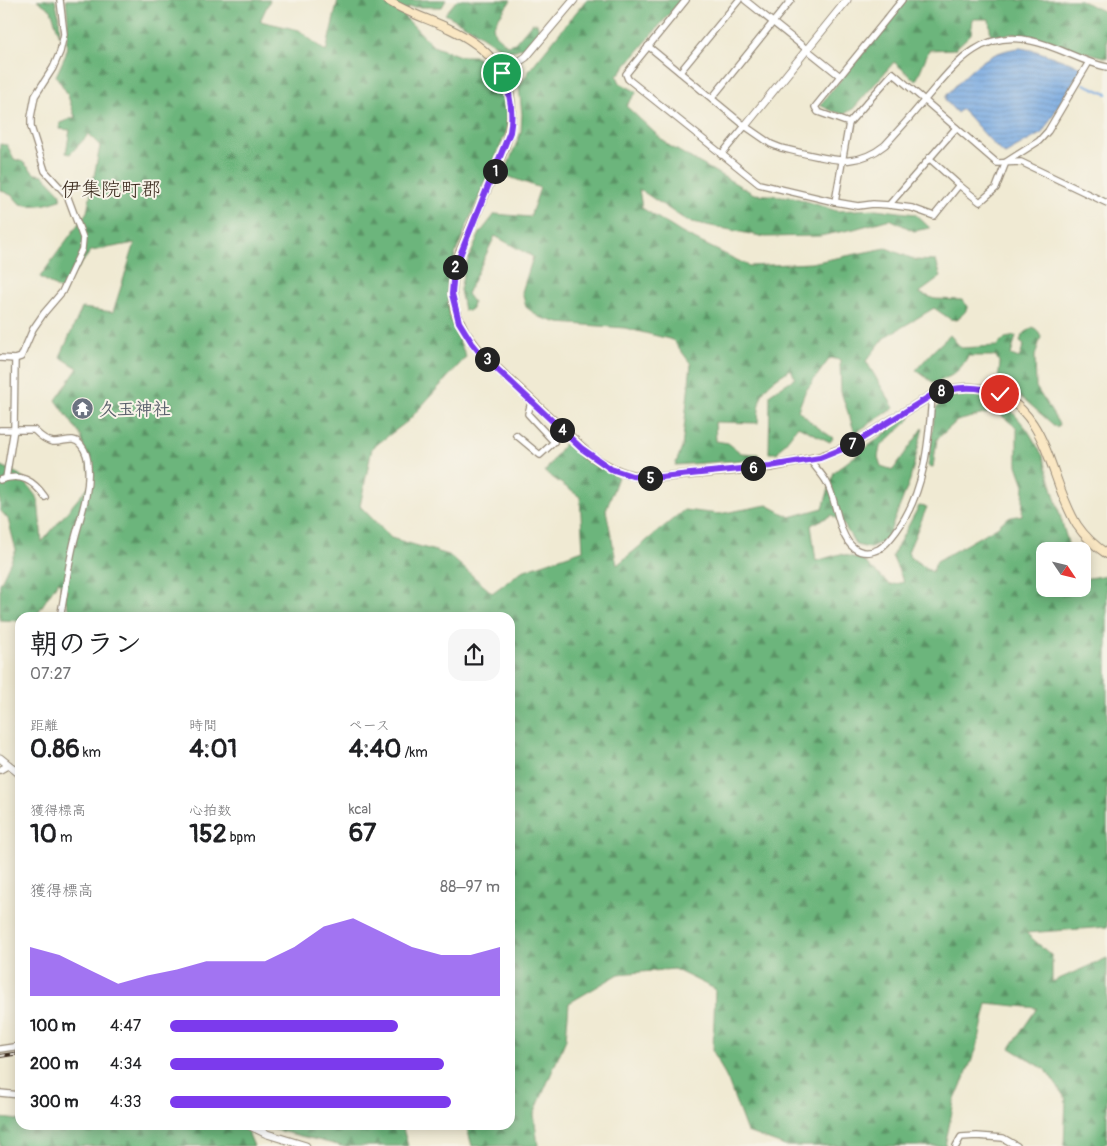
<!DOCTYPE html>
<html lang="ja">
<meta charset="utf-8">
<style>
:root{--surface:#fff;--page:#f6f6f6;--text:#202124;--muted:#757577;--accent:#7c3aed}
body{margin:0;font-family:Pangolin,"Klee One",sans-serif;background:var(--page);color:var(--text);height:100vh;display:flex;flex-direction:column;font-size:19px;white-space:nowrap}
*{box-sizing:border-box;margin:0}
p{font-size:16px;color:var(--muted)}
.icon{flex:none;width:28px;height:28px;fill:none;stroke:currentColor;stroke-width:2;stroke-linecap:round;stroke-linejoin:round}
.map{position:relative;flex:1;overflow:hidden}
.drawer{position:absolute;left:15px;top:612px;width:500px;height:518px;display:flex;flex-direction:column;background:var(--surface);border-radius:15px;box-shadow:0 2px 12px #0003}
.drawer>*{flex:none}
.needle{width:32px;rotate:125deg}
.buttons{position:absolute;left:1036px;top:542px;display:grid;gap:10px}
.buttons a{display:grid;place-items:center;width:55px;height:55px;border-radius:10px;background:var(--surface);box-shadow:0 2px 12px #0003;font-size:25px}
.pin{position:absolute;display:grid;place-items:center;width:42px;height:42px;color:#fff;margin:-21px;border:2px solid #fff;border-radius:50%;box-shadow:0 1px 5px #0007}
.km{position:absolute;width:25px;height:25px;margin:-12px;border-radius:50%;background:#222;color:#fff;font-size:14px;line-height:25px;text-align:center}
.round{display:grid;place-items:center;flex:none;width:52px;height:52px;border-radius:15px;background:var(--page)}
.head{display:flex;align-items:center;justify-content:space-between;height:85px;padding:0 15px}
h1{font-size:28px;font-weight:800;line-height:38px}
.figures{display:grid;grid-template-columns:repeat(3,1fr);gap:8px;height:85px;padding:5px 15px}
.figures div{display:grid;align-content:center}
.figures b{font-size:25px;font-weight:800}
.figures small{font-size:14px;font-weight:400}
.figures p{font-size:14px}
.chart{height:140px;padding:10px 15px}
.chart p{display:flex;justify-content:space-between}
.chart svg{width:100%;height:90px;margin-top:5px;fill:var(--accent);opacity:.7}
ul{padding:0 15px;list-style:none;font-size:16px}
li{display:grid;grid-template-columns:80px 60px 1fr;align-items:center;height:38px}
li i{height:12px;border-radius:6px;background:var(--accent)}
.map>svg:first-child{display:block}
.forest{fill:url(#forest-firs);stroke:#54704d}
.water{fill:url(#water-rules);stroke:#586980}
.lines{fill:none;stroke-linecap:round;stroke-linejoin:round}
.stream{stroke:#76a8e1;stroke-width:2}
.minor-casing{stroke:#968a78;stroke-width:8}
.tertiary-casing{stroke:#968a78;stroke-width:9}
.secondary-casing{stroke:#968a78;stroke-width:10}
.minor{stroke:#fff;stroke-width:5.5}
.tertiary{stroke:#fff;stroke-width:7}
.secondary{stroke:#fae7c3;stroke-width:8}
.rail-casing{stroke:#3b2a1e;stroke-width:4}
.rail{stroke:#f7f3e8;stroke-width:2;stroke-dasharray:5.5;stroke-linecap:butt}
.route-casing{stroke:#fff;stroke-width:10}
.route{stroke:#7c3aed;stroke-width:6}
.labels{text-anchor:middle;dominant-baseline:central;stroke-width:4;stroke-linejoin:round;paint-order:stroke}
.worship-label{font-size:18px;font-weight:bold;fill:#5b616d;stroke:#f7f3e8;text-anchor:start}
.quarter-label{font-size:20px;fill:#3b2a1e;stroke:#f7f3e8}
</style>
<div class="map">
<svg width="1107" height="1146" viewBox="0 0 1107 1146">
<defs>
<pattern id="forest-firs" width="22" height="20" patternUnits="userSpaceOnUse" patternTransform="scale(1.25)"><rect width="22" height="20" fill="#6cb57c"/><path d="M5 1l3.5 6h-7zM16 11l3.5 6h-7z" fill="#5a9365"/></pattern>
<pattern id="water-rules" width="6" height="5" patternUnits="userSpaceOnUse" patternTransform="scale(1.25)"><rect width="6" height="5" fill="#76a8e1"/><path d="M0 2.5h6" fill="none" stroke="#6289b6"/></pattern>
</defs>
<rect width="100%" height="100%" fill="#f7f3e8"/>
<filter id="ink" filterUnits="userSpaceOnUse"><feTurbulence type="fractalNoise" baseFrequency=".02" numOctaves="2"/><feDisplacementMap in="SourceGraphic" scale="10" xChannelSelector="R" yChannelSelector="G"/><feConvolveMatrix kernelMatrix="1 2 1 2 8 2 1 2 1" color-interpolation-filters="sRGB"/></filter>
<filter id="wash" filterUnits="userSpaceOnUse"><feTurbulence type="fractalNoise" baseFrequency=".0096" numOctaves="4" result="noise"/><feDisplacementMap in="SourceGraphic" scale="20" xChannelSelector="R" yChannelSelector="G"/><feGaussianBlur stdDeviation="1.12" result="paint"/><feColorMatrix in="noise" values="0 0 0 0 0 0 0 0 0 0 0 0 0 0 0 0 0 1.4 0 .05"/><feComposite in="paint" operator="in"/></filter>
<g filter="url(#wash)">
<rect width="100%" height="100%" fill="#f0ead3"/>
<g class="forest">
<polygon points="37,0 55,0 59,16 60,37 51,10"/>
<polygon points="66,0 270,0 260,21 299,30 326,52 338,0 446,0 442,7 408,7 404,16 433,46 460,56 474,56 490,66 501,80 508,106 507,130 456,252 449,276 449,316 466,357 408,421 372,448 360,506 391,538 449,555 492,593 522,571 583,550 580,497 545,472 564,444 618,477 606,510 617,565 684,510 719,514 767,505 790,517 823,508 834,472 911,414 910,419 880,447 878,457 881,466 893,470 923,428 910,480 887,539 869,548 856,545 844,525 832,515 811,525 816,561 840,554 861,559 890,585 904,582 892,556 919,506 927,507 908,552 910,557 932,572 937,561 997,527 1007,518 1022,515 1024,485 1017,465 1017,428 996,411 957,421 937,439 933,467 928,466 935,410 945,397 984,395 1009,408 1027,429 1043,456 1070,550 1045,551 1045,589 1082,589 1083,579 1107,575 1107,927 1026,933 1052,956 1052,982 1107,958 1107,1143 1102,1146 1064,1146 1066,1099 1046,1070 1010,1048 1037,1008 987,1003 977,1048 954,1102 945,1146 785,1146 747,1132 728,1081 713,1051 715,989 674,969 619,974 569,1003 566,1039 534,1114 538,1146 472,1146 466,1125 510,1125 510,618 71,617 59,580 35,617 20,618 20,621 0,620 0,584 16,550 8,519 0,510 0,465 20,475 38,499 42,542 92,482 81,436 56,400 78,368 60,357 82,308 113,312 135,243 91,251 61,290 40,277 87,212 100,146 89,134 70,154 66,153 70,130 59,129 60,123 75,117 67,93 56,76 66,54 68,20"/>
<polygon points="457,0 511,0 493,26 495,34 507,45 515,43 532,23 537,23 539,32 527,46 516,50 505,51 467,26 445,14"/>
<path d="M586,0h95l-64,76 3,7 17,9 -11,14 42,39 86,49 39,3 44,14 39,-2 39,5 15,14 -16,3 -24,-12 -36,10 -34,7 -55,1 -78,-16 -48,-32 3,19 40,25 67,33 62,-3 75,-15 30,12 20,1 5,16 -22,16 16,6 27,1 6,6 -3,6 -8,8 -7,-1 -16,-11 -50,30 -18,23 28,47 -39,25 -14,-41 -1,-32 -10,-2 -25,34 -7,18 15,14 20,14 -3,4 -32,-16 -21,27h-8l1,-59 25,-16 -4,-9c-29,18 -31,20 -33,54l-43,-1 1,19 12,2 13,10 17,1 1,5 -84,6 7,-17 9,-84 -18,-24 -48,-12 -66,-5 -20,-6 -13,-10 -4,-15 11,-35 -38,-21 -28,58 6,8 -1,6 -4,3 -4,-1 -4,-20 5,-23 15,-34 15,-19 35,3 10,-29 -36,-13 17,-43 1,-18 -3,-27 12,-19z"/>
<path d="M906,0h174l27,13v45l-21,-6 -5,1c-29,-12 -57,-25 -90,-16l-2,-18h-16l-2,15 -16,15 -26,1 -13,31 -22,-19 -41,47 -9,5 -12,-3 -12,-6z"/>
<path d="M0,144l7,1 7,14 9,3 12,12 8,1 18,19 -1,6c-14,5 -25,7 -40,4l-7,-8 -13,-6z"/>
<path d="M1033,327l4,3 4,7 -6,19 1,31 23,37 -2,4 -31,-27 -28,-20 2,-17 -4,-8h-28c-10,18 -16,20 -34,27l-18,-13 17,-19 17,-16 11,13 36,-2 8,-8 11,-2 -5,19 8,3 5,-13 -4,-3 2,-7z"/>
<polygon points="0,1118 20,1120 20,1125 245,1125 254,1146 0,1146"/>
<polygon points="271,1125 402,1125 408,1146 342,1146 272,1129"/>
</g>
<path class="water" d="M1020,48l16,3 46,16 -40,66 -37,21 -7,-5 -36,-40 -5,4 -11,-12v-5c22,-24 40,-45 74,-48z"/>
<g class="lines">
<polyline class="stream" points="1084,84 1107,94"/>
</g>
</g>
<g filter="url(#ink)">
<g class="lines">
<defs>
<g id="minor">
<polyline points="686,0 626,74 628,79 759,184 835,202 858,206 873,204 889,205 912,208 934,216 959,185 980,202 996,188 1006,162 1039,141 1048,131 1089,62"/>
<polyline points="745,0 840,76"/>
<path d="M648,46l97,80 26,18 10,4c17,4 53,14 69,12 13,-1 25,-7 35,-15 15,-16 29,-32 43,-49 28,-33 54,-67 104,-55 26,5 49,21 75,26"/>
<polyline points="680,72 739,0"/>
<polyline points="712,98 791,0"/>
<polyline points="849,123 893,73 997,163 1021,162 1107,203"/>
<polyline points="721,155 745,126"/>
<polyline points="929,158 959,185"/>
<polyline points="835,202 849,123 818,112 815,107 902,0"/>
<polyline points="889,205 956,128"/>
<polyline points="0,358 15,359 21,357 33,329 44,313 62,292 82,249 83,238 67,195 45,171 31,127 31,117 35,96 53,68 60,52 64,34 60,0"/>
<path d="M0,430h34c5,5 12,11 19,12 11,1 20,-7 28,3 5,6 7,15 7,22 2,25 -8,51 -14,75 -6,25 -9,50 -14,76"/>
<polyline points="516,435 540,455 554,442 528,414 531,402"/>
<path d="M810,460c5,7 12,14 16,21 11,18 11,54 28,67 8,6 17,5 25,1 8,-5 12,-11 18,-19 28,-38 32,-89 35,-135"/>
<polyline points="6,478 14,429 15,359"/>
<path d="M0,480c21,-7 33,0 45,17"/>
<polyline points="0,770 9,765"/>
<polyline points="0,1049 20,1046"/>
<polyline points="0,1093 20,1095"/>
<polyline points="956,1146 961,1137 977,1136 1003,1138 1017,1146"/>
</g>
<g id="tertiary">
<polyline points="502,73 526,57 574,0"/>
<polyline points="745,126 847,0"/>
<polyline points="0,758 20,774"/>
<polyline points="248,1125 267,1134 306,1146"/>
</g>
<path id="secondary" d="M387,0c20,13 42,19 63,29 53,25 73,64 54,120l-46,108 -4,13 -2,23 3,18 10,21 16,21 110,103c19,12 36,21 60,22l119,-11 50,-10 30,-11 82,-51c18,-7 38,-10 56,-5 62,18 60,89 89,135 8,12 18,21 30,29"/>
</defs>
<use href="#minor" class="minor-casing"/>
<use href="#tertiary" class="tertiary-casing"/>
<use href="#secondary" class="secondary-casing"/>
<use href="#minor" class="minor"/>
<use href="#tertiary" class="tertiary"/>
<use href="#secondary" class="secondary"/>
<defs>
<polyline id="rail" points="0,1056 20,1053"/>
</defs>
<use href="#rail" class="rail-casing"/>
<use href="#rail" class="rail"/>
</g>
</g>
<g class="lines" filter="url(#ink)">
<defs>
<path id="route" d="M502,73c8,19 12,38 8,59l-56,138 -2,24 7,28 13,21 8,10 101,95 30,21 21,7 19,2 119,-12 50,-8 30,-12 82,-51c23,-9 45,-10 68,-1"/>
</defs>
<use href="#route" class="route-casing"/>
<use href="#route" class="route"/>
</g>
<defs>
<symbol id="temple-disc" viewBox="-11 -11 22 22"><circle r="9.5" fill="#6b7280" stroke="#f7f3e8"/><path d="M0-6L5-2H3V0L6.5 2.5H4V6H1.5V3h-3V6H-4V2.5H-6.5L-3 0V-2H-5Z" fill="#fff"/></symbol>
</defs>
<g fill-rule="evenodd">
<use href="#temple-disc" x="70" y="396" width="25" height="25"/>
</g>
<g class="labels">
<g class="worship-label">
<text x="99" y="409">久玉神社</text>
</g>
<g class="quarter-label">
<text x="111" y="189">伊集院町郡</text>
</g>
</g>
</svg>
<div class="buttons">
<a><svg class="needle" viewBox="-14 -14 28 28"><path d="M0-13l5 13h-10z" fill="#e53935"/><path d="M0 13l5-13h-10z" fill="#757577"/></svg></a>
</div>
<div class="pin" style="left:502px;top:73px;background:#1e9e55"><svg class="icon" aria-label="arrive" viewBox="0 0 24 24"><path d="M6 21V4h12l-3 4 3 4H6"/></svg></div>
<div class="pin" style="left:1000px;top:394px;background:#d93025"><svg class="icon" aria-label="check" viewBox="0 0 24 24"><path d="M5 12l5 5 9-10"/></svg></div>
<b class="km" style="left:495px;top:171px">1</b>
<b class="km" style="left:455px;top:267px">2</b>
<b class="km" style="left:487px;top:359px">3</b>
<b class="km" style="left:562px;top:430px">4</b>
<b class="km" style="left:650px;top:478px">5</b>
<b class="km" style="left:753px;top:468px">6</b>
<b class="km" style="left:852px;top:444px">7</b>
<b class="km" style="left:941px;top:391px">8</b>
<section class="drawer">
<div class="head"><div><h1>朝のラン</h1><p>07:27</p></div><a class="round"><svg class="icon" aria-label="share" viewBox="0 0 24 24"><path d="M12 15V3M7 8l5-5 5 5M5 13v7h14v-7"/></svg></a></div>
<div class="figures">
<div><p>距離</p><b>0.86<small> km</small></b></div>
<div><p>時間</p><b>4:01</b></div>
<div><p>ペース</p><b>4:40<small> /km</small></b></div>
</div>
<div class="figures">
<div><p>獲得標高</p><b>10<small> m</small></b></div>
<div><p>心拍数</p><b>152<small> bpm</small></b></div>
<div><p>kcal</p><b>67</b></div>
</div>
<div class="chart"><p><span>獲得標高</span>88–97 m</p>
<svg viewBox="0 0 160 44" preserveAspectRatio="none"><path d="M0 44V20L10 24L20 31L30 38L40 34L50 31L60 27L70 27L80 27L90 20L100 10L110 6L120 13L130 20L140 24L150 24L160 20V44z"/></svg>
</div>
<ul>
<li><b>100 m</b>4:47<i style="width:69%"></i></li>
<li><b>200 m</b>4:34<i style="width:83%"></i></li>
<li><b>300 m</b>4:33<i style="width:85%"></i></li>
</ul>
</section>
</div>
